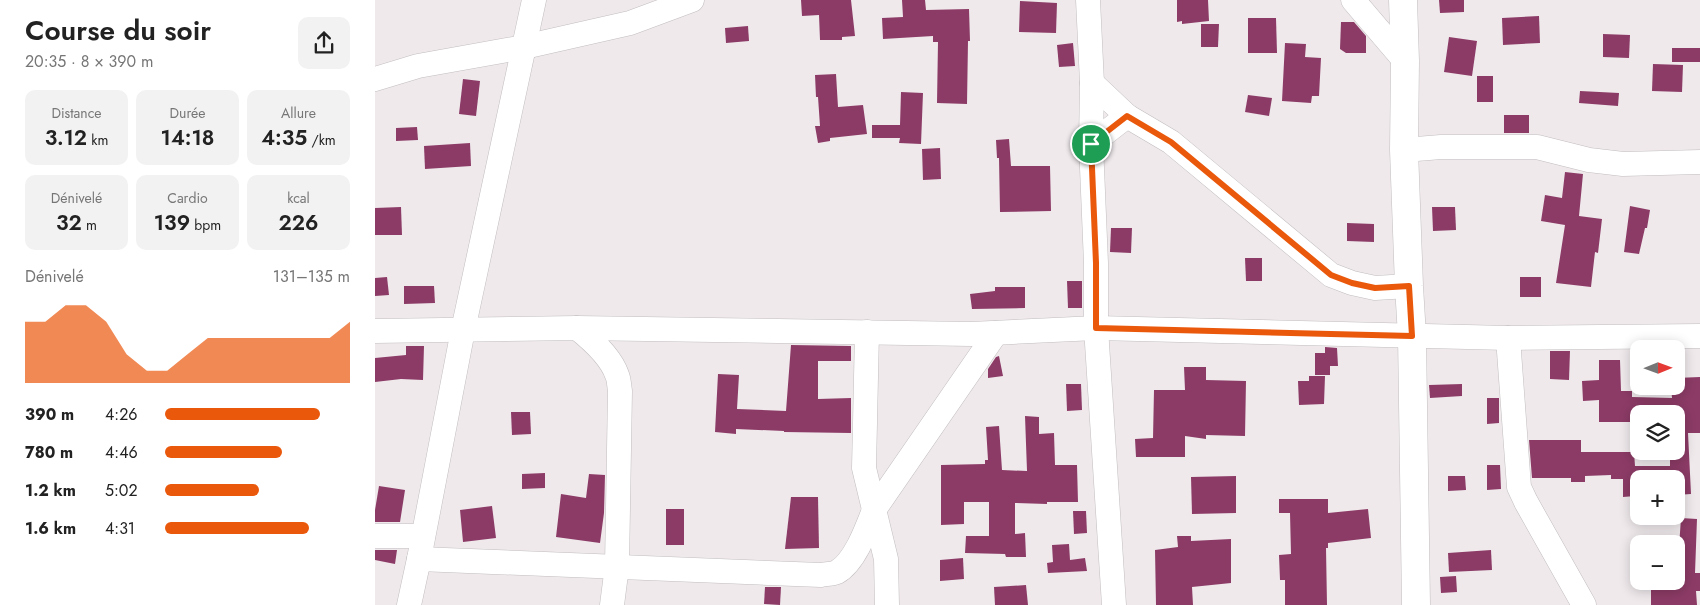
<!DOCTYPE html>
<html lang="fr">
<meta charset="utf-8">
<style>
:root{--surface:#fff;--page:#f2f2f2;--text:#222;--muted:#767676;--accent:#ea580c}
body{margin:0;font-family:Jost,sans-serif;background:var(--page);color:var(--text);height:100vh;display:flex;flex-direction:column;font-size:19px;white-space:nowrap}
*{box-sizing:border-box;margin:0}
p{font-size:16px;color:var(--muted)}
.icon{flex:none;width:28px;height:28px;fill:none;stroke:currentColor;stroke-width:2;stroke-linecap:round;stroke-linejoin:round}
.map{position:relative;flex:1;overflow:hidden}
.sheet{display:flex;flex-direction:column;background:var(--surface);width:375px}
.sheet>*{flex:none}
.needle{width:32px;rotate:89deg}
.fabs{position:absolute;left:1255px;top:340px;display:grid;gap:10px}
.fabs a{display:grid;place-items:center;width:55px;height:55px;border-radius:10px;background:var(--surface);box-shadow:0 2px 12px #0003;font-size:25px}
.pin{position:absolute;display:grid;place-items:center;width:42px;height:42px;color:#fff;margin:-21px;border:2px solid #fff;border-radius:50%;box-shadow:0 1px 5px #0007}
.round{display:grid;place-items:center;flex:none;width:52px;height:52px;border-radius:10px;background:var(--page)}
.headline{display:flex;align-items:center;justify-content:space-between;height:85px;padding:0 25px}
h1{font-size:28px;font-weight:600;line-height:38px}
.figures{display:grid;grid-template-columns:repeat(3,1fr);gap:8px;height:85px;padding:5px 25px}
.figures div{display:grid;align-content:center;border-radius:10px;background:var(--page);text-align:center}
.figures b{font-size:21px;font-weight:600}
.figures small{font-size:14px;font-weight:400}
.figures p{font-size:14px}
.chart{height:140px;padding:10px 25px}
.chart p{display:flex;justify-content:space-between}
.chart svg{width:100%;height:90px;margin-top:5px;fill:var(--accent);opacity:.7}
ul{padding:0 25px;list-style:none;font-size:16px}
li{display:grid;grid-template-columns:80px 60px 1fr;align-items:center;height:38px}
li i{height:12px;border-radius:6px;background:var(--accent)}
main{display:flex;flex:1;min-height:0}
.map>svg:first-child{display:block}
.building{fill:#8c3b66}
.lines{fill:none;stroke-linecap:round;stroke-linejoin:round}
.minor-casing{stroke:#c2bdbf;stroke-width:25}
.major-casing{stroke:#c2bdbf;stroke-width:29}
.minor{stroke:#fff;stroke-width:24}
.major{stroke:#fff;stroke-width:28}
.route-casing{stroke:#fff;stroke-width:10}
.route{stroke:#ea580c;stroke-width:6}
</style>
<main>
<section class="sheet">
<div class="headline"><div><h1>Course du soir</h1><p>20:35 · 8 × 390 m</p></div><a class="round"><svg class="icon" aria-label="share" viewBox="0 0 24 24"><path d="M12 15V3M7 8l5-5 5 5M5 13v7h14v-7"/></svg></a></div>
<div class="figures">
<div><p>Distance</p><b>3.12<small> km</small></b></div>
<div><p>Durée</p><b>14:18</b></div>
<div><p>Allure</p><b>4:35<small> /km</small></b></div>
</div>
<div class="figures">
<div><p>Dénivelé</p><b>32<small> m</small></b></div>
<div><p>Cardio</p><b>139<small> bpm</small></b></div>
<div><p>kcal</p><b>226</b></div>
</div>
<div class="chart"><p><span>Dénivelé</span>131–135 m</p>
<svg viewBox="0 0 160 44" preserveAspectRatio="none"><path d="M0 44V14L10 14L20 6L30 6L40 14L50 30L60 38L70 38L80 30L90 22L100 22L110 22L120 22L130 22L140 22L150 22L160 14V44z"/></svg>
</div>
<ul>
<li><b>390 m</b>4:26<i style="width:84%"></i></li>
<li><b>780 m</b>4:46<i style="width:63%"></i></li>
<li><b>1.2 km</b>5:02<i style="width:51%"></i></li>
<li><b>1.6 km</b>4:31<i style="width:78%"></i></li>
</ul>
</section>
<div class="map">
<svg width="1325" height="605" viewBox="0 0 1325 605">
<rect width="100%" height="100%" fill="#efe9ec"/>
<g class="building">
<polygon points="426,0 476,0 480,36 467,37 467,40 445,40 444,15 427,16"/>
<polygon points="527,0 550,0 551,10 594,9 595,41 593,41 592,104 562,103 563,42 558,42 558,36 508,39 507,18 528,17"/>
<polygon points="802,0 833,0 834,21 807,24 807,21 802,22"/>
<polygon points="1064,0 1089,0 1089,12 1065,13"/>
<polygon points="645,1 682,3 681,33 644,32"/>
<polygon points="1164,16 1165,43 1128,45 1127,18"/>
<polygon points="873,18 901,18 902,53 873,53"/>
<polygon points="966,22 979,22 991,36 991,53 971,53 965,49"/>
<polygon points="826,24 844,24 843,47 826,47"/>
<polygon points="373,26 374,41 351,43 350,28"/>
<polygon points="1228,34 1255,35 1254,58 1228,57"/>
<polygon points="1074,37 1102,41 1097,76 1069,72"/>
<polygon points="698,43 700,66 684,67 682,45"/>
<polygon points="910,43 931,44 930,57 946,58 944,96 937,96 936,103 907,101"/>
<rect x="1297" y="48" width="28" height="14"/>
<polygon points="1278,64 1308,65 1307,92 1277,91"/>
<polygon points="461,74 463,107 488,105 492,134 455,138 455,141 443,143 440,126 445,126 443,97 441,97 440,75"/>
<rect x="1102" y="76" width="16" height="26"/>
<polygon points="88,79 105,81 101,116 84,114"/>
<polygon points="1205,91 1244,93 1243,106 1204,103"/>
<polygon points="526,92 548,93 546,144 524,143 525,138 497,138 497,125 525,125"/>
<polygon points="873,95 897,98 894,116 870,112"/>
<rect x="1129" y="115" width="25" height="18"/>
<polygon points="42,127 43,140 21,141 21,128"/>
<polygon points="634,139 636,166 675,166 676,211 625,212 624,158 622,158 621,140"/>
<polygon points="95,143 96,166 50,169 49,146"/>
<polygon points="565,148 566,179 548,180 547,149"/>
<polygon points="1190,172 1208,174 1204,216 1227,219 1223,253 1220,252 1216,287 1181,283 1190,225 1166,221 1170,195 1187,198"/>
<polygon points="1255,206 1275,210 1272,228 1270,228 1264,254 1249,252"/>
<polygon points="26,207 27,235 0,235 0,208"/>
<polygon points="1057,207 1080,207 1081,230 1058,231"/>
<polygon points="972,223 999,224 999,242 972,241"/>
<polygon points="736,228 757,228 756,253 735,252"/>
<polygon points="870,258 887,258 887,281 871,281"/>
<polygon points="12,277 14,295 0,296 0,278"/>
<rect x="1145" y="277" width="21" height="20"/>
<polygon points="692,281 707,281 707,308 693,308"/>
<polygon points="29,286 59,286 60,303 29,304"/>
<polygon points="620,287 650,287 650,308 597,309 595,294 620,291"/>
<polygon points="416,345 476,346 476,361 443,361 443,399 476,398 476,433 409,432 409,431 361,429 361,434 340,432 343,374 364,375 362,409 411,411"/>
<polygon points="31,346 49,346 48,380 26,379 0,382 0,358 31,355"/>
<polygon points="950,347 962,348 963,366 955,366 955,375 940,375 940,353 950,353"/>
<polygon points="1175,351 1195,351 1194,380 1175,379"/>
<polygon points="624,356 628,376 613,378 613,369 621,357"/>
<polygon points="1224,360 1245,360 1246,391 1257,391 1257,397 1297,398 1296,386 1301,386 1301,378 1325,377 1325,433 1313,433 1316,494 1301,495 1301,479 1264,479 1264,481 1260,481 1260,496 1248,497 1248,479 1236,479 1236,475 1210,476 1210,482 1196,482 1196,478 1157,478 1154,440 1206,440 1206,452 1259,452 1260,466 1295,466 1295,451 1301,451 1301,414 1264,414 1264,422 1224,422 1224,400 1208,401 1207,381 1224,380"/>
<polygon points="809,367 831,367 831,380 871,381 870,436 831,435 831,439 810,436 810,457 761,457 760,439 778,438 779,390 810,390"/>
<polygon points="934,376 950,376 949,404 924,405 923,381 934,381"/>
<polygon points="691,384 706,384 707,410 692,411"/>
<polygon points="1087,384 1087,396 1055,398 1054,385"/>
<polygon points="1112,398 1124,398 1124,423 1112,424"/>
<polygon points="136,412 155,412 156,434 137,435"/>
<polygon points="650,416 664,417 664,434 679,433 680,465 702,465 703,502 672,502 672,504 640,503 640,534 650,533 651,557 631,557 630,554 590,553 591,536 614,536 614,502 589,502 589,524 566,525 566,465 610,464 610,460 613,460 611,427 624,426 627,470 652,471"/>
<polygon points="1112,465 1125,465 1126,489 1112,490"/>
<polygon points="170,473 170,488 147,489 147,474"/>
<polygon points="214,474 230,475 229,513 225,543 181,537 186,494 211,498"/>
<polygon points="861,476 861,513 817,514 816,477"/>
<polygon points="1073,476 1090,476 1091,490 1073,491"/>
<polygon points="4,486 30,490 25,522 0,522 0,510"/>
<polygon points="416,497 443,497 444,548 410,549"/>
<polygon points="904,499 953,499 953,513 993,509 996,538 953,543 953,548 951,548 952,605 910,605 910,580 905,580 904,555 916,554 915,513 904,513"/>
<polygon points="117,506 121,538 88,542 85,510"/>
<rect x="291" y="509" width="18" height="36"/>
<polygon points="698,511 711,511 712,533 699,534"/>
<polygon points="1306,518 1322,519 1320,573 1325,573 1325,591 1321,591 1322,605 1276,605 1276,581 1301,581 1301,547 1304,547"/>
<polygon points="802,536 816,536 816,541 856,539 856,583 817,587 818,605 781,605 780,550 803,547"/>
<polygon points="694,544 695,560 710,558 712,571 673,573 672,563 678,562 677,545"/>
<polygon points="0,550 22,550 20,564 0,560"/>
<polygon points="1116,550 1117,570 1074,572 1073,553"/>
<polygon points="588,558 589,579 565,581 565,560"/>
<polygon points="1081,576 1082,592 1066,593 1065,577"/>
<polygon points="651,585 653,605 620,605 619,587"/>
<polygon points="390,587 406,587 405,605 389,604"/>
</g>
<g class="lines">
<defs>
<g id="minor">
<polyline points="713,0 717,83 716,144 721,263 721,328 739,605"/>
<polyline points="978,0 1030,61"/>
<polyline points="0,79 43,66 149,47 255,23 317,0"/>
<polyline points="717,83 752,116 796,142 956,275 977,283 1000,288 1034,286"/>
<polyline points="716,144 752,116"/>
<polyline points="1029,150 1066,147 1162,147 1214,160 1248,164 1325,162"/>
<path d="M202,328c15,12 34,29 40,47 2,4 2,10 3,16l-3,175 -5,39"/>
<polyline points="0,331 202,328 596,334 721,328 1133,338 1325,336"/>
<polyline points="492,332 489,468 511,559 512,605"/>
<polyline points="1133,338 1144,487 1151,502 1209,605"/>
<polyline points="0,536 48,536"/>
<path d="M44,559l402,16c5,-1 12,-1 16,-3 18,-10 30,-44 37,-62l122,-177"/>
<polyline points="34,605 44,559 88,330 159,0"/>
</g>
<polyline id="major" points="1028,0 1030,61 1029,150 1034,286 1037,336 1041,605"/>
</defs>
<use href="#minor" class="minor-casing"/>
<use href="#major" class="major-casing"/>
<use href="#minor" class="minor"/>
<use href="#major" class="major"/>
</g>
<g class="lines">
<defs>
<polygon id="route" points="752,116 796,142 956,275 977,283 1000,288 1034,286 1037,336 721,328 721,263 716,144"/>
</defs>
<use href="#route" class="route-casing"/>
<use href="#route" class="route"/>
</g>
</svg>
<div class="fabs">
<a><svg class="needle" viewBox="-14 -14 28 28"><path d="M0-13l5 13h-10z" fill="#e53935"/><path d="M0 13l5-13h-10z" fill="#767676"/></svg></a>
<a><svg class="icon" aria-label="layers" viewBox="0 0 24 24"><path d="M12 4l9 5-9 5-9-5zM3 14l9 5 9-5"/></svg></a>
<a>+</a>
<a>−</a>
</div>
<div class="pin" style="left:716px;top:144px;background:#1e9e55"><svg class="icon" aria-label="arrive" viewBox="0 0 24 24"><path d="M6 21V4h12l-3 4 3 4H6"/></svg></div>
</div>
</main>
